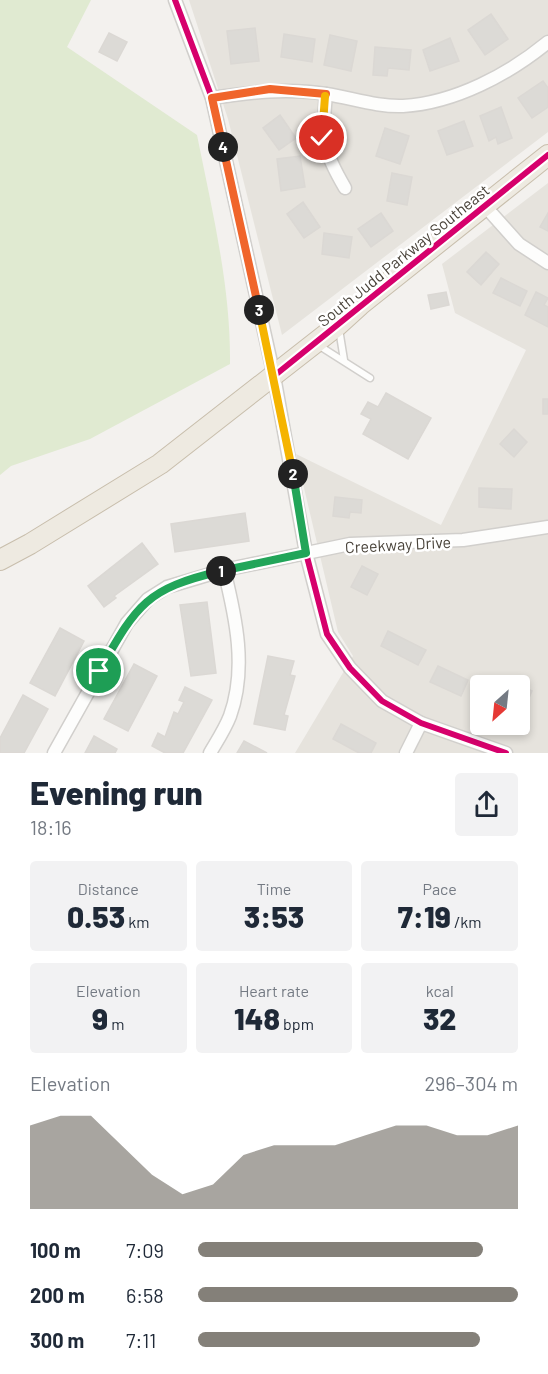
<!DOCTYPE html>
<meta charset="utf-8">
<style>
:root{--surface:#fff;--page:#f2f2f3;--text:#1f2937;--muted:#747a83;--accent:#848079}
body{margin:0;font-family:Barlow,sans-serif;background:var(--page);color:var(--text);height:100vh;display:flex;flex-direction:column;font-size:22px;white-space:nowrap}
*{box-sizing:border-box;margin:0}
p{font-size:20px;color:var(--muted)}
.icon{flex:none;width:33px;height:33px;fill:none;stroke:currentColor;stroke-width:2;stroke-linecap:round;stroke-linejoin:round}
.map{position:relative;height:753px;overflow:hidden}
.details{display:flex;flex-direction:column;background:var(--surface);flex:1}
.details>*{flex:none}
.needle{width:39px;rotate:207deg}
.tools{position:absolute;left:470px;top:675px;display:grid;gap:12px}
.tools a{display:grid;place-items:center;width:60px;height:60px;border-radius:6px;background:var(--surface);box-shadow:0 3px 9px #0003;font-size:30px}
.pin{position:absolute;display:grid;place-items:center;width:51px;height:51px;color:#fff;margin:-26px;border:3px solid #fff;border-radius:50%;box-shadow:0 2px 6px #0007}
.km{position:absolute;width:30px;height:30px;margin:-15px;border-radius:50%;background:#222;color:#fff;font-size:16px;line-height:30px;text-align:center}
.round{display:grid;place-items:center;flex:none;width:63px;height:63px;border-radius:6px;background:var(--page)}
.overview{display:flex;align-items:center;justify-content:space-between;height:102px;padding:0 30px}
h1{font-size:33px;font-weight:800;line-height:45px}
.metrics{display:grid;grid-template-columns:repeat(3,1fr);gap:9px;height:102px;padding:6px 30px}
.metrics div{display:grid;align-content:center;border-radius:6px;background:var(--page);text-align:center}
.metrics b{font-size:30px;font-weight:800}
.metrics small{font-size:16px;font-weight:400}
.metrics p{font-size:16px}
.chart{height:168px;padding:12px 30px}
.chart p{display:flex;justify-content:space-between}
.chart svg{width:100%;height:108px;margin-top:6px;fill:var(--accent);opacity:.7}
ul{padding:0 30px;list-style:none;font-size:20px}
li{display:grid;grid-template-columns:96px 72px 1fr;align-items:center;height:45px}
li i{height:15px;border-radius:8px;background:var(--accent)}
.map>svg:first-child{display:block}
.residential{fill:#e6e3dd;fill-rule:evenodd}
.green{fill:#e0ead1}
.building{fill:#dcdad6;stroke:#dbd8d4;stroke-width:1.5}
.lines{fill:none;stroke-linecap:round;stroke-linejoin:round}
.service-casing{stroke:#d1cfcc;stroke-width:9}
.minor-casing{stroke:#d1cfcc;stroke-width:15}
.trunk-casing{stroke:#c8beac;stroke-width:22}
.service{stroke:#fdfdfc;stroke-width:6}
.minor{stroke:#fdfdfc;stroke-width:12}
.trunk{stroke:#eeeae1;stroke-width:20}
.cycleway-casing{stroke:#fff;stroke-width:10}
.cycleway{stroke:#d6006c;stroke-width:6}
.split-1-casing{stroke:#fff;stroke-width:12}
.split-2-casing{stroke:#fff;stroke-width:12}
.split-3-casing{stroke:#fff;stroke-width:12}
.split-4-casing{stroke:#fff;stroke-width:12}
.split-5-casing{stroke:#fff;stroke-width:12}
.split-6-casing{stroke:#fff;stroke-width:12}
.split-1{stroke:#22a559;stroke-width:8}
.split-2{stroke:#22a559;stroke-width:8}
.split-3{stroke:#f5b400;stroke-width:8}
.split-4{stroke:#f0652b;stroke-width:8}
.split-5{stroke:#f0652b;stroke-width:8}
.split-6{stroke:#f5b400;stroke-width:8}
.labels{text-anchor:middle;dominant-baseline:central;stroke-width:5;stroke-linejoin:round;paint-order:stroke}
.street-label{font-size:16px;fill:#49433a;stroke:#fff}
</style>
<div class="map">
<svg width="548" height="753" viewBox="0 0 548 753">
<rect width="100%" height="100%" fill="#f3f1ee"/>
<g class="residential">
<polygon points="189,0 548,0 548,132 282,335 228,119"/>
<path d="M548,183v570h-253l58,-97 -15,-24 -42,-178 145,71 85,-175 -71,-37 -13,-49zM480,686h39v38h-39z"/>
</g>
<path class="green" d="M0,0h91l-24,47 130,88c15,75 34,152 33,229l-140,75 -79,27 -11,9z"/>
<g class="building">
<polygon points="491,14 508,39 485,55 468,30"/>
<polygon points="255,28 259,61 231,64 227,31"/>
<polygon points="109,33 127,42 117,61 99,52"/>
<polygon points="284,34 315,39 312,62 281,57"/>
<polygon points="330,35 357,41 351,71 324,65"/>
<polygon points="450,38 459,61 430,71 423,50"/>
<polygon points="375,47 411,50 409,70 388,68 387,76 373,75"/>
<polygon points="543,81 548,88 548,107 532,118 518,98"/>
<polygon points="501,107 512,138 498,144 496,137 489,141 480,116"/>
<polygon points="280,115 296,138 279,150 263,128"/>
<polygon points="464,121 473,146 447,155 438,131"/>
<polygon points="385,128 409,136 400,164 376,156"/>
<polygon points="300,156 305,187 281,191 277,159"/>
<polygon points="392,173 412,177 407,205 387,201"/>
<polygon points="303,202 320,227 304,238 287,214"/>
<polygon points="381,213 393,231 371,247 358,229"/>
<polygon points="548,213 548,231 540,227"/>
<polygon points="324,233 352,237 349,258 322,254"/>
<polygon points="486,252 499,264 481,285 467,272"/>
<polygon points="501,278 527,291 520,306 493,293"/>
<polygon points="446,292 449,305 431,309 428,295"/>
<polygon points="536,292 548,298 544,305 548,307 548,327 525,315"/>
<polygon points="386,393 431,418 408,459 363,434 371,419 361,414 368,402 378,407"/>
<rect x="543" y="399" width="5" height="15"/>
<polygon points="514,429 527,442 514,457 500,444"/>
<polygon points="479,488 512,489 511,509 479,507"/>
<polygon points="335,497 362,500 361,513 350,512 349,518 333,516"/>
<polygon points="245,513 249,541 175,552 171,524"/>
<polygon points="142,543 158,564 114,596 116,598 104,607 88,586"/>
<polygon points="362,566 378,574 367,595 351,587"/>
<polygon points="207,602 216,673 191,676 180,605"/>
<polygon points="60,628 84,641 55,696 30,683"/>
<polygon points="388,631 426,650 418,665 381,646"/>
<polygon points="268,656 294,661 290,675 295,676 284,715 288,716 285,730 254,724"/>
<polygon points="134,664 157,676 128,731 104,719"/>
<polygon points="438,666 468,680 461,696 430,682"/>
<polygon points="510,681 532,691 525,707 519,704 519,686 508,686"/>
<polygon points="185,687 212,700 183,753 165,753 152,746 158,733 165,737 174,712 178,714 184,702 179,700"/>
<polygon points="23,695 48,709 24,753 0,753 0,738"/>
<polygon points="341,724 376,743 371,753 359,753 333,739"/>
<polygon points="94,736 117,749 115,753 85,753"/>
<polygon points="244,741 267,753 237,753"/>
</g>
<g class="lines">
<defs>
<g id="service">
<polyline points="339,329 344,360"/>
<polyline points="318,345 370,378"/>
</g>
<g id="minor">
<polyline points="175,0 212,98 274,376 306,553 327,634 350,668 382,701 421,723 506,753"/>
<path d="M326,94c-4,46 -5,53 19,94"/>
<path d="M212,98c39,-6 75,-10 114,-4 26,4 51,13 77,12 52,-3 106,-32 145,-64"/>
<polyline points="485,206 519,244 548,263"/>
<polyline points="54,753 127,623 148,599 167,587 224,570 350,544 463,540 548,527"/>
<path d="M210,753c7,-12 15,-24 20,-37 17,-47 6,-98 -6,-146"/>
<polyline points="406,753 421,723"/>
</g>
<polyline id="trunk" points="0,560 30,544 160,464 338,325 360,305 548,155"/>
</defs>
<use href="#service" class="service-casing"/>
<use href="#minor" class="minor-casing"/>
<use href="#trunk" class="trunk-casing"/>
<use href="#service" class="service"/>
<use href="#minor" class="minor"/>
<use href="#trunk" class="trunk"/>
<defs>
<g id="cycleway">
<polyline points="175,0 212,98 274,376 306,553 327,634 350,668 382,701 421,723 506,753"/>
<polyline points="274,376 548,155"/>
</g>
</defs>
<use href="#cycleway" class="cycleway-casing"/>
<use href="#cycleway" class="cycleway"/>
</g>
<g class="lines">
<defs>
<path id="split-1" d="M99,671c38,-66 46,-82 122,-100"/>
<polyline id="split-2" points="221,571 306,553 293,474"/>
<polyline id="split-3" points="259,310 293,474"/>
<polyline id="split-4" points="223,147 259,310"/>
<polyline id="split-5" points="223,147 212,98 270,89 326,94 325,96"/>
<polyline id="split-6" points="322,138 325,96"/>
</defs>
<use href="#split-1" class="split-1-casing"/>
<use href="#split-2" class="split-2-casing"/>
<use href="#split-3" class="split-3-casing"/>
<use href="#split-4" class="split-4-casing"/>
<use href="#split-5" class="split-5-casing"/>
<use href="#split-6" class="split-6-casing"/>
<use href="#split-1" class="split-1"/>
<use href="#split-2" class="split-2"/>
<use href="#split-3" class="split-3"/>
<use href="#split-4" class="split-4"/>
<use href="#split-5" class="split-5"/>
<use href="#split-6" class="split-6"/>
</g>
<g class="labels">
<g class="street-label">
<text transform="translate(403 255) rotate(-39)">South Judd Parkway Southeast</text>
<text transform="translate(398 544) rotate(-3)">Creekway Drive</text>
</g>
</g>
</svg>
<div class="tools">
<a><svg class="needle" viewBox="-14 -14 28 28"><path d="M0-13l5 13h-10z" fill="#e53935"/><path d="M0 13l5-13h-10z" fill="#747a83"/></svg></a>
</div>
<div class="pin" style="left:99px;top:671px;background:#1e9e55"><svg class="icon" aria-label="arrive" viewBox="0 0 24 24"><path d="M6 21V4h12l-3 4 3 4H6"/></svg></div>
<div class="pin" style="left:322px;top:138px;background:#d93025"><svg class="icon" aria-label="check" viewBox="0 0 24 24"><path d="M5 12l5 5 9-10"/></svg></div>
<b class="km" style="left:221px;top:571px">1</b>
<b class="km" style="left:293px;top:474px">2</b>
<b class="km" style="left:259px;top:310px">3</b>
<b class="km" style="left:223px;top:147px">4</b>
</div>
<section class="details">
<div class="overview"><div><h1>Evening run</h1><p>18:16</p></div><a class="round"><svg class="icon" aria-label="share" viewBox="0 0 24 24"><path d="M12 15V3M7 8l5-5 5 5M5 13v7h14v-7"/></svg></a></div>
<div class="metrics">
<div><p>Distance</p><b>0.53<small> km</small></b></div>
<div><p>Time</p><b>3:53</b></div>
<div><p>Pace</p><b>7:19<small> /km</small></b></div>
</div>
<div class="metrics">
<div><p>Elevation</p><b>9<small> m</small></b></div>
<div><p>Heart rate</p><b>148<small> bpm</small></b></div>
<div><p>kcal</p><b>32</b></div>
</div>
<div class="chart"><p><span>Elevation</span>296–304 m</p>
<svg viewBox="0 0 160 44" preserveAspectRatio="none"><path d="M0 44V10L10 6L20 6L30 18L40 30L50 38L60 34L70 22L80 18L90 18L100 18L110 14L120 10L130 10L140 14L150 14L160 10V44z"/></svg>
</div>
<ul>
<li><b>100 m</b>7:09<i style="width:89%"></i></li>
<li><b>200 m</b>6:58<i style="width:100%"></i></li>
<li><b>300 m</b>7:11<i style="width:88%"></i></li>
</ul>
</section>
